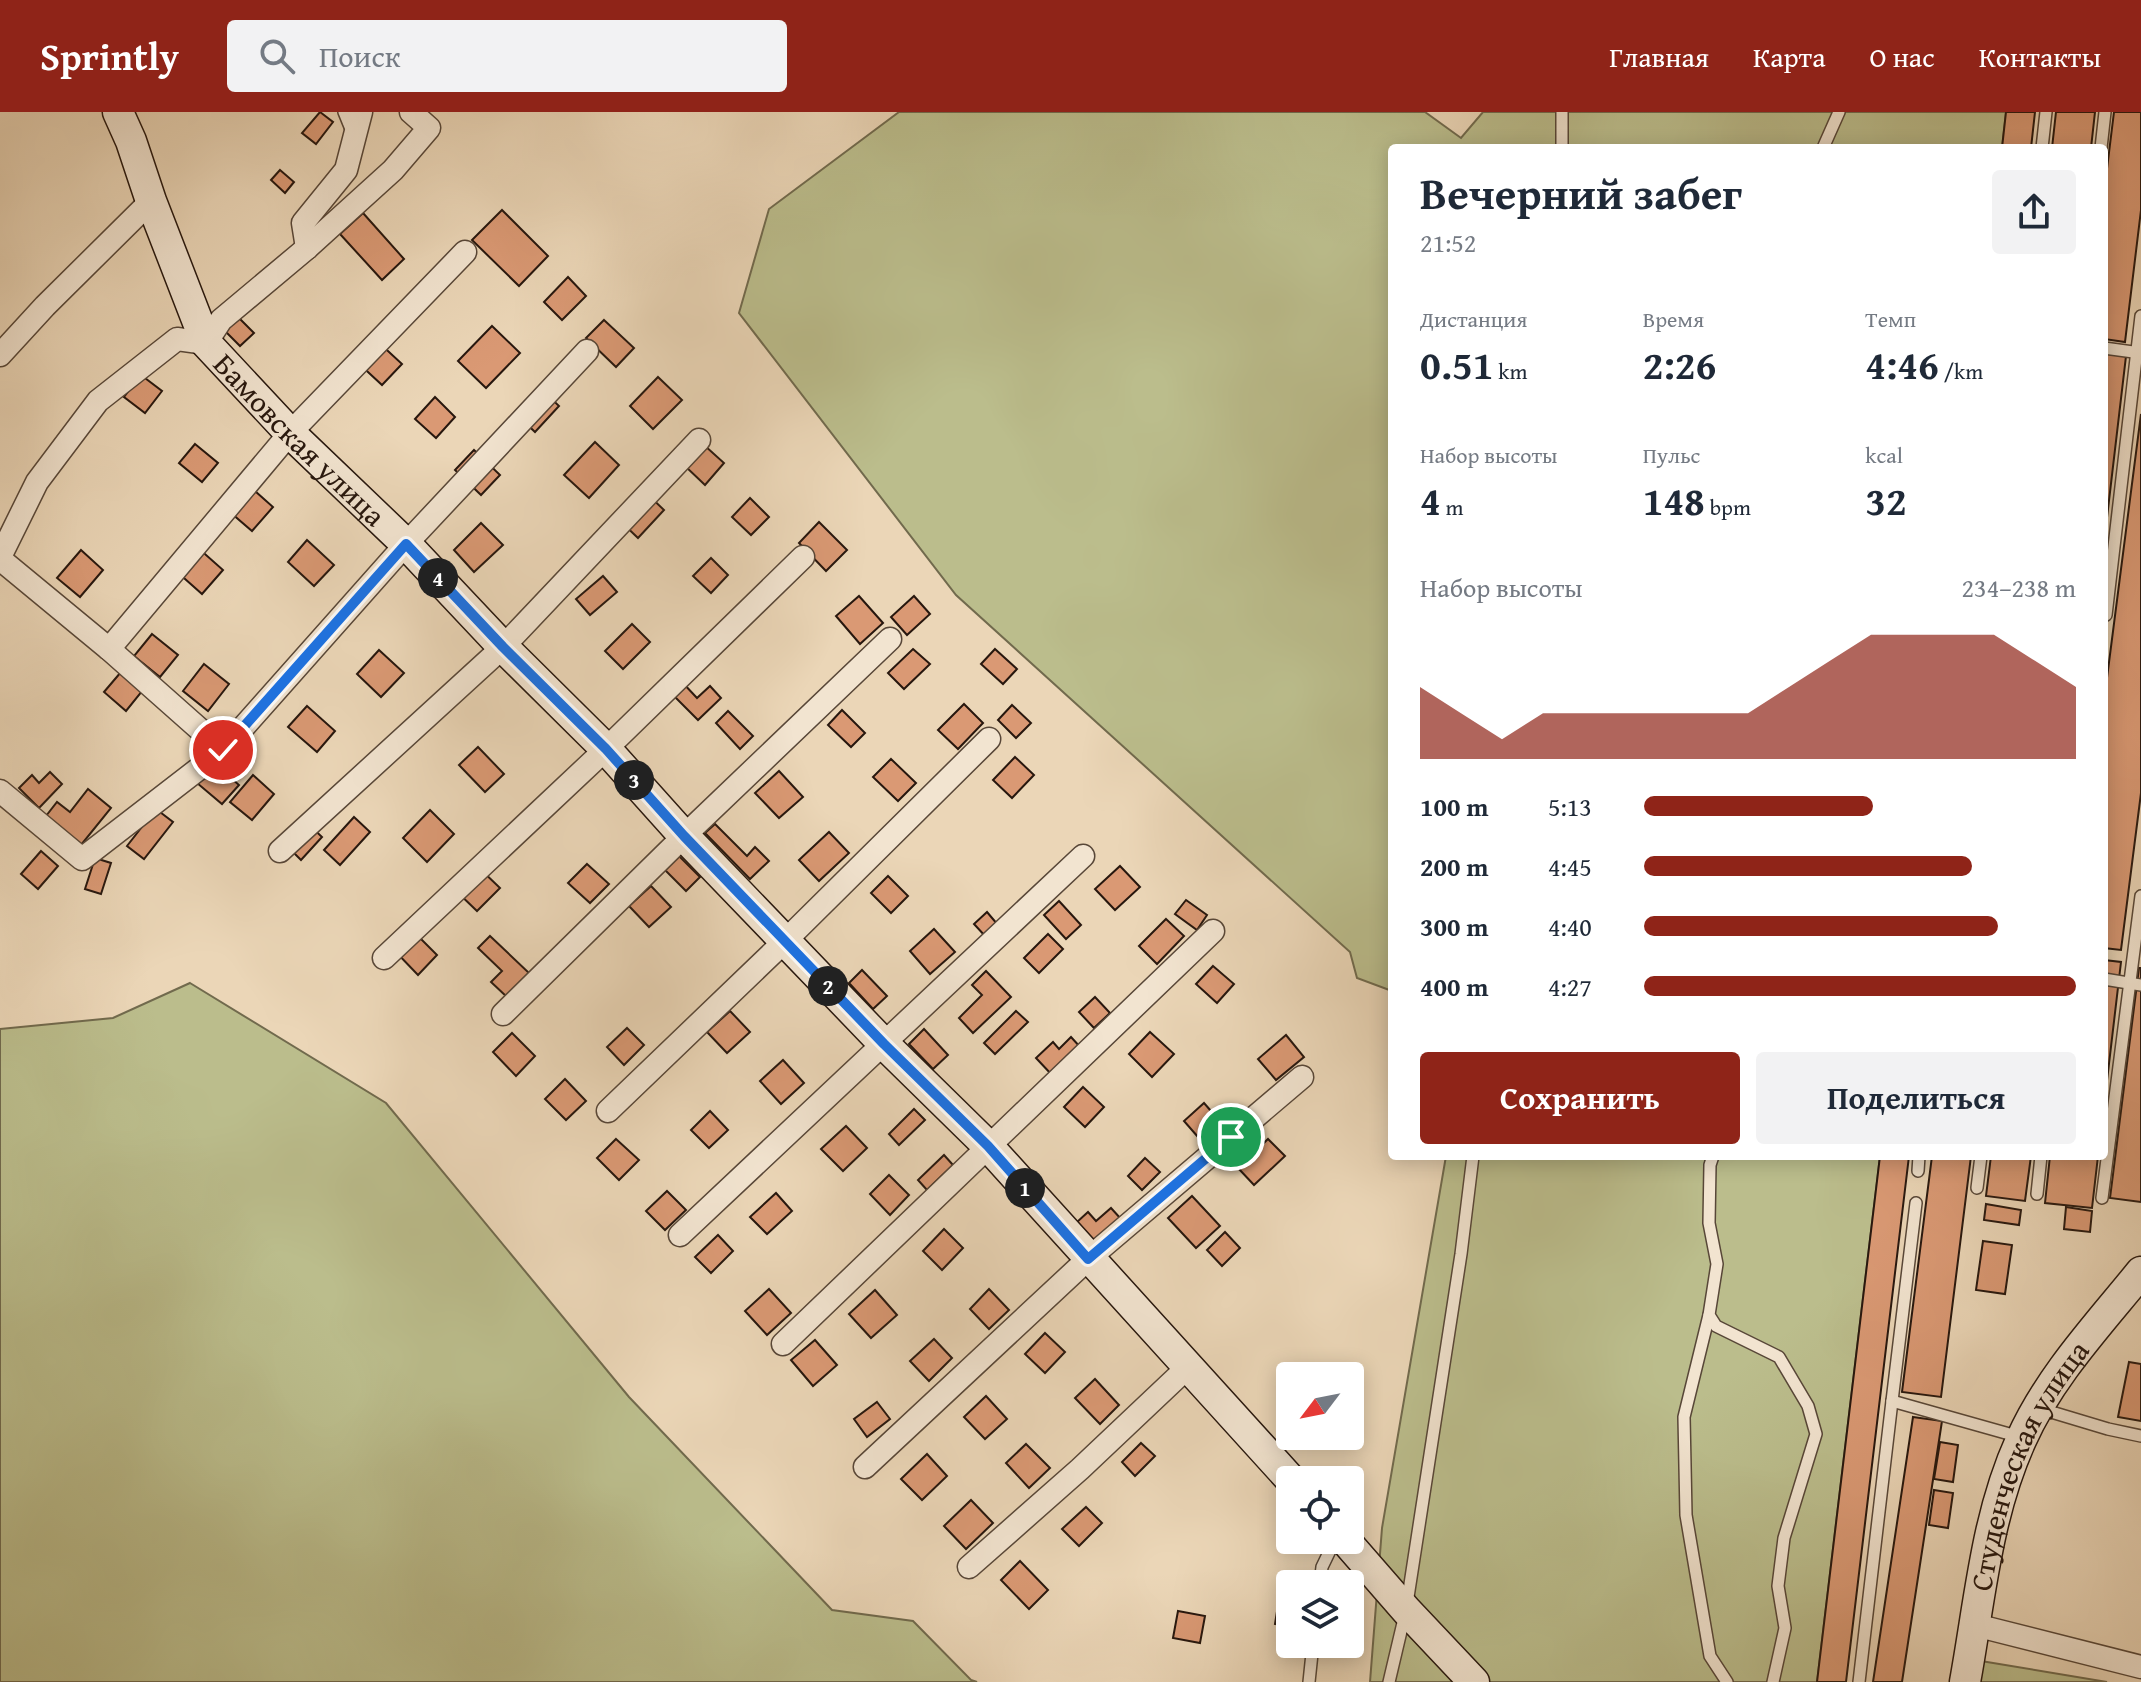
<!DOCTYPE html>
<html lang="ru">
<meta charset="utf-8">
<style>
:root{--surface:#fff;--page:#f2f2f3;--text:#1f2937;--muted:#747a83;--accent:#8f2418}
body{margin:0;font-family:"Gentium Book Plus",serif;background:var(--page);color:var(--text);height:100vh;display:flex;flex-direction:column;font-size:30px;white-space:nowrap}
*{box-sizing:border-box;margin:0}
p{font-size:26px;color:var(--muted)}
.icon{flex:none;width:44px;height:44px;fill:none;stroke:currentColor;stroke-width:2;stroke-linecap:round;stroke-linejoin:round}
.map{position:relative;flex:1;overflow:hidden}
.details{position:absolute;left:1388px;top:32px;width:720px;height:1016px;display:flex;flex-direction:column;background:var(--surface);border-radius:8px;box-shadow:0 4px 20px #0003}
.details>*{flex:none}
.needle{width:52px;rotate:238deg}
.tools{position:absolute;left:1276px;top:1250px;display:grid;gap:16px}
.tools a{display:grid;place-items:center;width:88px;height:88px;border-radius:8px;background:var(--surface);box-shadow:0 4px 20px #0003;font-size:40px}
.pin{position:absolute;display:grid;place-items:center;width:68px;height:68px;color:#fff;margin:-34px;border:4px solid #fff;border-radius:50%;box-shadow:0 2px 8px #0007}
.km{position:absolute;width:40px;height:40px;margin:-20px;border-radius:50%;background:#222;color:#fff;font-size:22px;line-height:40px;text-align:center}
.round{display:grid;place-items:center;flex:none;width:84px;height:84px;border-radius:8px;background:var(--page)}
.summary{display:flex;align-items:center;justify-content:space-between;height:136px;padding:0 32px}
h1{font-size:44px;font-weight:700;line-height:60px}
.stats{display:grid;grid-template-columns:repeat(3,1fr);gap:12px;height:136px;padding:8px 32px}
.stats div{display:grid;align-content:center}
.stats b{font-size:40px;font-weight:700}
.stats small{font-size:22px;font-weight:400}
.stats p{font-size:22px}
.chart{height:224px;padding:16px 32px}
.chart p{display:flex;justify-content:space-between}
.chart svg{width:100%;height:144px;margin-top:8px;fill:var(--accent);opacity:.7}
.primary-button{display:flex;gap:16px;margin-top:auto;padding:16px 32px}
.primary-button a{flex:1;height:92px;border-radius:8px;background:var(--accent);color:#fff;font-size:32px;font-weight:700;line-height:92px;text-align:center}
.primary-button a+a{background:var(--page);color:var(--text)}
ul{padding:0 32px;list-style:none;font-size:26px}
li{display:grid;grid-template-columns:128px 96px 1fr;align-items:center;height:60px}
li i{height:20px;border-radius:10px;background:var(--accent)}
header{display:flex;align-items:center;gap:48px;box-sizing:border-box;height:112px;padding:0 40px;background:var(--accent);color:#fff}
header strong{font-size:38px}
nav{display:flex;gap:44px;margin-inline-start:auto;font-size:28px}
.search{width:560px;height:72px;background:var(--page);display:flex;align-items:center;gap:20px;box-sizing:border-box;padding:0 28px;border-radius:8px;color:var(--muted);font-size:30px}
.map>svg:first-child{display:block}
.green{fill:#bbbd8c;stroke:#716a4d;stroke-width:2}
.building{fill:#da9974;stroke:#27170e;stroke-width:2}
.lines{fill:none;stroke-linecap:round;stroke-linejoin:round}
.lane-casing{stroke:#584738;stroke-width:14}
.street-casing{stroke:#584738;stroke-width:25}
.secondary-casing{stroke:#27170e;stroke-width:33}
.lane{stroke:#f2e4d0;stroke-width:11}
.street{stroke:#f2e4d0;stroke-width:22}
.secondary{stroke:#f2e4d0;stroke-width:30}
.route-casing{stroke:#fff;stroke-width:16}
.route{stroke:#1a73e8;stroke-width:10}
.labels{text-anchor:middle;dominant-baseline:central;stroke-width:7;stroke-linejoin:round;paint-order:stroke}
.street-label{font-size:30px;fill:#27170e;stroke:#f2e4d0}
</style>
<header>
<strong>Sprintly</strong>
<div class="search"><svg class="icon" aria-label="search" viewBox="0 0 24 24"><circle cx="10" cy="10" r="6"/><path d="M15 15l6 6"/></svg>Поиск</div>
<nav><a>Главная</a><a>Карта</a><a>О нас</a><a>Контакты</a></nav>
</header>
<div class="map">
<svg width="2141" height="1570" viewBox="0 0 2141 1570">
<rect width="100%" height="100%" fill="#ebd6b7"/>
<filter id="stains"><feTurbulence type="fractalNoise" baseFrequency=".0025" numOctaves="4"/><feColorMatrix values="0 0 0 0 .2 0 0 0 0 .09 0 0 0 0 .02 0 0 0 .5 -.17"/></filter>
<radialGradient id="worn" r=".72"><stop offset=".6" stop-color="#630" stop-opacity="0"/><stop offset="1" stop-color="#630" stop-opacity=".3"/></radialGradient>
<g class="green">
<polygon points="899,0 1425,0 1461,26 1483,0 2006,0 2002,36 1392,36 1392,879 1357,866 1350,840 956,483 739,201 769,97"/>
<polygon points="190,871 386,991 629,1285 832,1498 913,1509 971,1568 977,1570 0,1570 0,917 113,906"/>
<polygon points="1446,1044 1880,1044 1817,1570 1370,1570 1382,1416"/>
<polygon points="1975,1548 2107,1570 1971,1570"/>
</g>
<g class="building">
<polygon points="320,0 333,10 316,32 302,21"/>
<polygon points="2006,0 2035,0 2031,36 2002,36"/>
<polygon points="2056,0 2095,0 2091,36 2052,36"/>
<polygon points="2114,0 2141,0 2141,98 2125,230 2104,227 2104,81"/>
<polygon points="280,58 294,70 285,81 271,68"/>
<polygon points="502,98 548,144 519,174 472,128"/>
<polygon points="363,101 404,147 382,168 340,122"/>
<polygon points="568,165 586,184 562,208 544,190"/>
<polygon points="236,203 254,221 240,234 223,217"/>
<polygon points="604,208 634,236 616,255 586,226"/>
<polygon points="492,214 520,241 486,276 458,249"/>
<polygon points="375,227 402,252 382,273 355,248"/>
<polygon points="2104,241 2126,244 2104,431"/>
<polygon points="141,263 162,279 145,301 124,285"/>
<polygon points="658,265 682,288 653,317 630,294"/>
<polygon points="539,275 559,294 535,320 515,301"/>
<polygon points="435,285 455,305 436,326 415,307"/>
<polygon points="2141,302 2141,681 2121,838 2104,836 2104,589"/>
<polygon points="595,330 619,353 589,386 564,363"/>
<polygon points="195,332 218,351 202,370 179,351"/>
<polygon points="704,333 724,351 705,373 685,354"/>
<polygon points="474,338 500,363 481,383 455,358"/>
<polygon points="245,370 273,395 252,419 224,395"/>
<polygon points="642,377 664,398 638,426 616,405"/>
<polygon points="750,386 769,405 751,423 732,405"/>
<polygon points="819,410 847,438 826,459 799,431"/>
<polygon points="481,411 503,433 474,460 454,438"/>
<polygon points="188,427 223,458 202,482 167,451"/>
<polygon points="307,428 334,453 314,474 288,450"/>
<polygon points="81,438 103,458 80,485 57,466"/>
<polygon points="711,446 728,463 711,481 693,464"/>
<polygon points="603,464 617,480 590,503 576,487"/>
<polygon points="859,484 883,511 860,532 836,504"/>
<polygon points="914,484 930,502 907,523 891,505"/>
<polygon points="632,512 650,530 623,557 605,539"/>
<polygon points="152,522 178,543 160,565 134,544"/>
<polygon points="913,537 930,552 904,577 888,561"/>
<polygon points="995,537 1017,557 1003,572 981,552"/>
<polygon points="379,538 404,561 381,585 357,562"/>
<polygon points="204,552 229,572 208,599 183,579"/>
<polygon points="121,560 143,578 126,599 104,580"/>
<polygon points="682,570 697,586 710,574 721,586 698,608 671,581"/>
<polygon points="964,592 983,611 958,637 938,618"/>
<polygon points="1012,593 1031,611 1016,626 998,608"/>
<polygon points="307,594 335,619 317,640 288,615"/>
<polygon points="842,598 865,621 851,635 828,613"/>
<polygon points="728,599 753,624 740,637 716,611"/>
<polygon points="478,635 504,662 485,680 459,653"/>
<polygon points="1015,645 1034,663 1012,686 993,668"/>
<polygon points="891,647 916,671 898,689 873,665"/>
<polygon points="214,651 239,673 222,692 197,671"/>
<polygon points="779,659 803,685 779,706 755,681"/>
<polygon points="50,660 62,672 39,696 19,676 32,663 39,671"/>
<polygon points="253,663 274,682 252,708 230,690"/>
<polygon points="88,677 111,696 81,733 46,704 57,690 70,700"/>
<polygon points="156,697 173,710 144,747 127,734"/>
<polygon points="430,698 454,722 427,750 403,726"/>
<polygon points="354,705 370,720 340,753 324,738"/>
<polygon points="302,706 322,725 301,748 281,728"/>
<polygon points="715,712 747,744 755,735 769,749 750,767 705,721"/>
<polygon points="829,720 849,741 819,769 799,748"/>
<polygon points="41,739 58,754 38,777 21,762"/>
<polygon points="679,744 700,765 686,779 665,758"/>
<polygon points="95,746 111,751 101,782 85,777"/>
<polygon points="587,752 609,772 590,791 568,771"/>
<polygon points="476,753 500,776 477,799 453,776"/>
<polygon points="1120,754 1140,775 1115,798 1095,777"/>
<polygon points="888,764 908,784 891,801 871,781"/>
<polygon points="651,774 671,795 649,815 629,794"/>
<polygon points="1186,788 1207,803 1197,818 1175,802"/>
<polygon points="1059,789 1081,813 1066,827 1044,803"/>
<polygon points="987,800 998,813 986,825 974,812"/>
<polygon points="1166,807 1184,824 1157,852 1139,834"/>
<polygon points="934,817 955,840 930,862 910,839"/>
<polygon points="412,818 437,843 418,863 393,837"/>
<polygon points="1048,822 1063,837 1039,861 1024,846"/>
<polygon points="490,824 529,861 507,885 491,870 502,859 478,836"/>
<polygon points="2104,848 2121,850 2104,994"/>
<polygon points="1213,854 1234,872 1217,891 1196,872"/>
<polygon points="2139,856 2141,856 2141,1090 2110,1086"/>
<polygon points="862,858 887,884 873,897 849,871"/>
<polygon points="986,859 1011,885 973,921 959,906 982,883 972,873"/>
<polygon points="1095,885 1110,901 1094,916 1079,900"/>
<polygon points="730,899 750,920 727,941 707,920"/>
<polygon points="1016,899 1028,910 995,942 984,931"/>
<polygon points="627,916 644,933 624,953 607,935"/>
<polygon points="924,917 948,943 933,957 909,932"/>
<polygon points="1150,920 1174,942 1152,965 1129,942"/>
<polygon points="512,921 535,944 516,964 493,940"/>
<polygon points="1286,923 1304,945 1276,968 1258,947"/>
<polygon points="1071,925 1081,936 1052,963 1036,946 1053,930 1059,937"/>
<polygon points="783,948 804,971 781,992 760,969"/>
<polygon points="565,967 586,989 566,1008 545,987"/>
<polygon points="1083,975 1104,995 1085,1015 1064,995"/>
<polygon points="1204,991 1225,1015 1205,1033 1184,1009"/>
<polygon points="914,997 925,1008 899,1033 889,1022"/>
<polygon points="710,999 728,1018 709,1036 691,1018"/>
<polygon points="846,1014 867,1036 843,1059 821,1037"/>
<polygon points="616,1027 639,1048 619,1068 597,1046"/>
<polygon points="1268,1027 1285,1044 1254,1073 1238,1056"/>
<polygon points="944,1043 953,1053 927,1078 918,1068"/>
<polygon points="1880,1044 1909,1044 1846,1570 1817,1570"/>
<polygon points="1932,1044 1971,1044 1941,1285 1902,1280"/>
<polygon points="1991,1044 2031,1044 2025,1089 1986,1084"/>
<polygon points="2050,1044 2098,1044 2092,1096 2045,1091"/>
<polygon points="1145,1046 1160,1060 1142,1078 1128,1064"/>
<polygon points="889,1063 909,1083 890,1103 870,1082"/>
<polygon points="667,1079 686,1098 665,1118 646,1099"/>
<polygon points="776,1081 792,1099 767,1122 750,1105"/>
<polygon points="1192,1084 1220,1114 1196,1136 1168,1106"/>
<polygon points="1986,1092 2021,1098 2019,1113 1984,1108"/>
<polygon points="2066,1095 2092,1099 2090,1120 2064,1117"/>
<polygon points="1111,1096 1121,1107 1095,1130 1077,1110 1088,1100 1096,1109"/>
<polygon points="944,1117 963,1136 942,1158 923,1139"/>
<polygon points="1225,1120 1240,1136 1222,1154 1207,1138"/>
<polygon points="718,1123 733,1139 711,1161 695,1145"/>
<polygon points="1983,1129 2012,1133 2005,1182 1976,1178"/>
<polygon points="769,1177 791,1201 767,1223 745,1199"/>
<polygon points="989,1177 1009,1198 989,1217 970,1197"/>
<polygon points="875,1178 897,1203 871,1226 849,1202"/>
<polygon points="1045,1221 1065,1240 1045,1261 1025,1242"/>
<polygon points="934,1227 952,1246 929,1269 910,1249"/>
<polygon points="815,1228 837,1253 813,1274 791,1248"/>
<polygon points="2129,1250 2141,1252 2141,1309 2118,1305"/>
<polygon points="1095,1267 1119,1293 1100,1312 1075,1286"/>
<polygon points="986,1284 1007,1307 985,1327 964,1305"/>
<polygon points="877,1290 890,1307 867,1325 854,1307"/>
<polygon points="1913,1305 1942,1309 1902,1570 1873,1570"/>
<polygon points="1940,1330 1958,1333 1953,1370 1934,1367"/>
<polygon points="1141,1331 1155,1344 1135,1364 1122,1350"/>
<polygon points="1026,1332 1050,1356 1029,1376 1006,1351"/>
<polygon points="927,1342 947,1364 922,1388 901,1367"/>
<polygon points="1934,1378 1953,1381 1948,1416 1929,1413"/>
<polygon points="971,1388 993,1411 966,1437 944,1414"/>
<polygon points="1086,1395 1102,1411 1079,1434 1062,1417"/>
<polygon points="1020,1449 1048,1478 1029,1497 1001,1468"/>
<polygon points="1279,1487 1290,1489 1290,1515 1275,1512"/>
<polygon points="1178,1499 1205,1504 1200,1531 1173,1526"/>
</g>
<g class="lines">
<defs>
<g id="lane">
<polyline points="344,0 353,22"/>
<polyline points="1562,0 1562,36"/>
<polyline points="1823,36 1839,0"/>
<polyline points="2042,36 2046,0"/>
<polyline points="2101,36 2105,0"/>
<polyline points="2104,236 2141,241"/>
<polyline points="2106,503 2141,204"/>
<polyline points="2104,867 2141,873"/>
<polyline points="1713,1044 1710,1053 1709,1111 1717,1152 1709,1203 1716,1214 1779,1245 1808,1294 1816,1322 1784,1426 1778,1474 1785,1516 1773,1570"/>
<polyline points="1918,1059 1919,1044"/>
<polyline points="1977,1076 1981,1044"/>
<polyline points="2037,1082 2041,1044"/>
<polyline points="2102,1086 2141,784"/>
<polyline points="1709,1203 1684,1305 1686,1403 1710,1544 1727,1570"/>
<polyline points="1892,1289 1916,1091"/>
<polyline points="2038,1296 2108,1317 2141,1324"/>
<polyline points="1320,1472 1322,1455 1335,1428"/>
<polyline points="1309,1570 1313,1532"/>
<polyline points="1389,1570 1406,1498 1461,1142 1473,1044"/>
<polyline points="1859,1570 1892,1289 2020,1325"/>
</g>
<g id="street">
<polyline points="307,136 303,111 346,58 361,0"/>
<polyline points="0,243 45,194 151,89"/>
<polyline points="0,445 37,370 98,289 177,227 206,231 221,208 307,136 393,58 429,16 411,0"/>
<polyline points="0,447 109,537 223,638"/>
<polyline points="109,537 290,321 465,140"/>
<polyline points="0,679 82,747 223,638 406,432 587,239"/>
<polyline points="280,739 503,535 699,328"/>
<polyline points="384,846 606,637 803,445"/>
<polyline points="503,902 684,724 890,527"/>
<polyline points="608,999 785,829 989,627"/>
<polyline points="680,1123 1083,744"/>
<polyline points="783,1232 1213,819"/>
<polyline points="865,1355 1088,1147 1302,965"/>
<polyline points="969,1455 1080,1357 1189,1254"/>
<polyline points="1975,1513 2141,1555"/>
</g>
<g id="secondary">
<path id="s1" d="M118,0l13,29 20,60 55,142 84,90 116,111 97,103 103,102 78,87 200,208 104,102 303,334"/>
<polyline points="1345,1428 1406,1498 1474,1570"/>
<path id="s2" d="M1965,1570c15,-82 21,-165 56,-242 28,-63 77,-115 120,-168"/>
</g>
</defs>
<use href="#lane" class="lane-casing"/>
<use href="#street" class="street-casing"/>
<use href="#secondary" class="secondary-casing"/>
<use href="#lane" class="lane"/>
<use href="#street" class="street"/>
<use href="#secondary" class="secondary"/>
</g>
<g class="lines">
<defs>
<polyline id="route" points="223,638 406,432 503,535 606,637 684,724 884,932 988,1034 1088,1147 1231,1025"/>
</defs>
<use href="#route" class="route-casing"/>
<use href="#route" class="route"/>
</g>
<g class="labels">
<g class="street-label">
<text stroke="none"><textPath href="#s1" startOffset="382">Бамовская улица</textPath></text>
<text stroke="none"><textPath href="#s2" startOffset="228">Студенческая улица</textPath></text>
</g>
</g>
<rect width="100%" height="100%" filter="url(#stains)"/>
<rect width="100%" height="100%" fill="url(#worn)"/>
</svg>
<div class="tools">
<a><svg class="needle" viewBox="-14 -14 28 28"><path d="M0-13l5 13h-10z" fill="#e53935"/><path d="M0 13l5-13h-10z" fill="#747a83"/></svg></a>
<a><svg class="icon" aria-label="locate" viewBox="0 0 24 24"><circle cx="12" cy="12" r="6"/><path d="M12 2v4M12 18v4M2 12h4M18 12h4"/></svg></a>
<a><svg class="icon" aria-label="layers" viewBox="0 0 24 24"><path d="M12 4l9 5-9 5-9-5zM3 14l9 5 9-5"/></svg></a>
</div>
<div class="pin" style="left:1231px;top:1025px;background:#1e9e55"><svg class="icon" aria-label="arrive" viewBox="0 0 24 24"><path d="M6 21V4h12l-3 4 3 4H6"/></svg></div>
<div class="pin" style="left:223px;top:638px;background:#d93025"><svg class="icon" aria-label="check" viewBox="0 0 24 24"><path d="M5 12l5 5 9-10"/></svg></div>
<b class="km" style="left:1025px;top:1076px">1</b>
<b class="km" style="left:828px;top:874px">2</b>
<b class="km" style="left:634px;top:668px">3</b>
<b class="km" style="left:438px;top:466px">4</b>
<section class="details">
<div class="summary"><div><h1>Вечерний забег</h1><p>21:52</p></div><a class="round"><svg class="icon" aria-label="share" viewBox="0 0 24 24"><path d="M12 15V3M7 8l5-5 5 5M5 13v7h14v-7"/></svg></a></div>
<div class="stats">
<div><p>Дистанция</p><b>0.51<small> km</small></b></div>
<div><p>Время</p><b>2:26</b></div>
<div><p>Темп</p><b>4:46<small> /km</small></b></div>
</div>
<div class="stats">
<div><p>Набор высоты</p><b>4<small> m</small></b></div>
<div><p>Пульс</p><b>148<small> bpm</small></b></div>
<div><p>kcal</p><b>32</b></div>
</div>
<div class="chart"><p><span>Набор высоты</span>234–238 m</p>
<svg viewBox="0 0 160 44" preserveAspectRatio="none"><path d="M0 44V22L10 30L20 38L30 30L40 30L50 30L60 30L70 30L80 30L90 22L100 14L110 6L120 6L130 6L140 6L150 14L160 22V44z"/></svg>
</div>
<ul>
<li><b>100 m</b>5:13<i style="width:53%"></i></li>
<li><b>200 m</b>4:45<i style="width:76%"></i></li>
<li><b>300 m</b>4:40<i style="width:82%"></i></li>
<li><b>400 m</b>4:27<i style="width:100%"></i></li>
</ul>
<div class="primary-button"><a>Сохранить</a><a>Поделиться</a></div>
</section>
</div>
